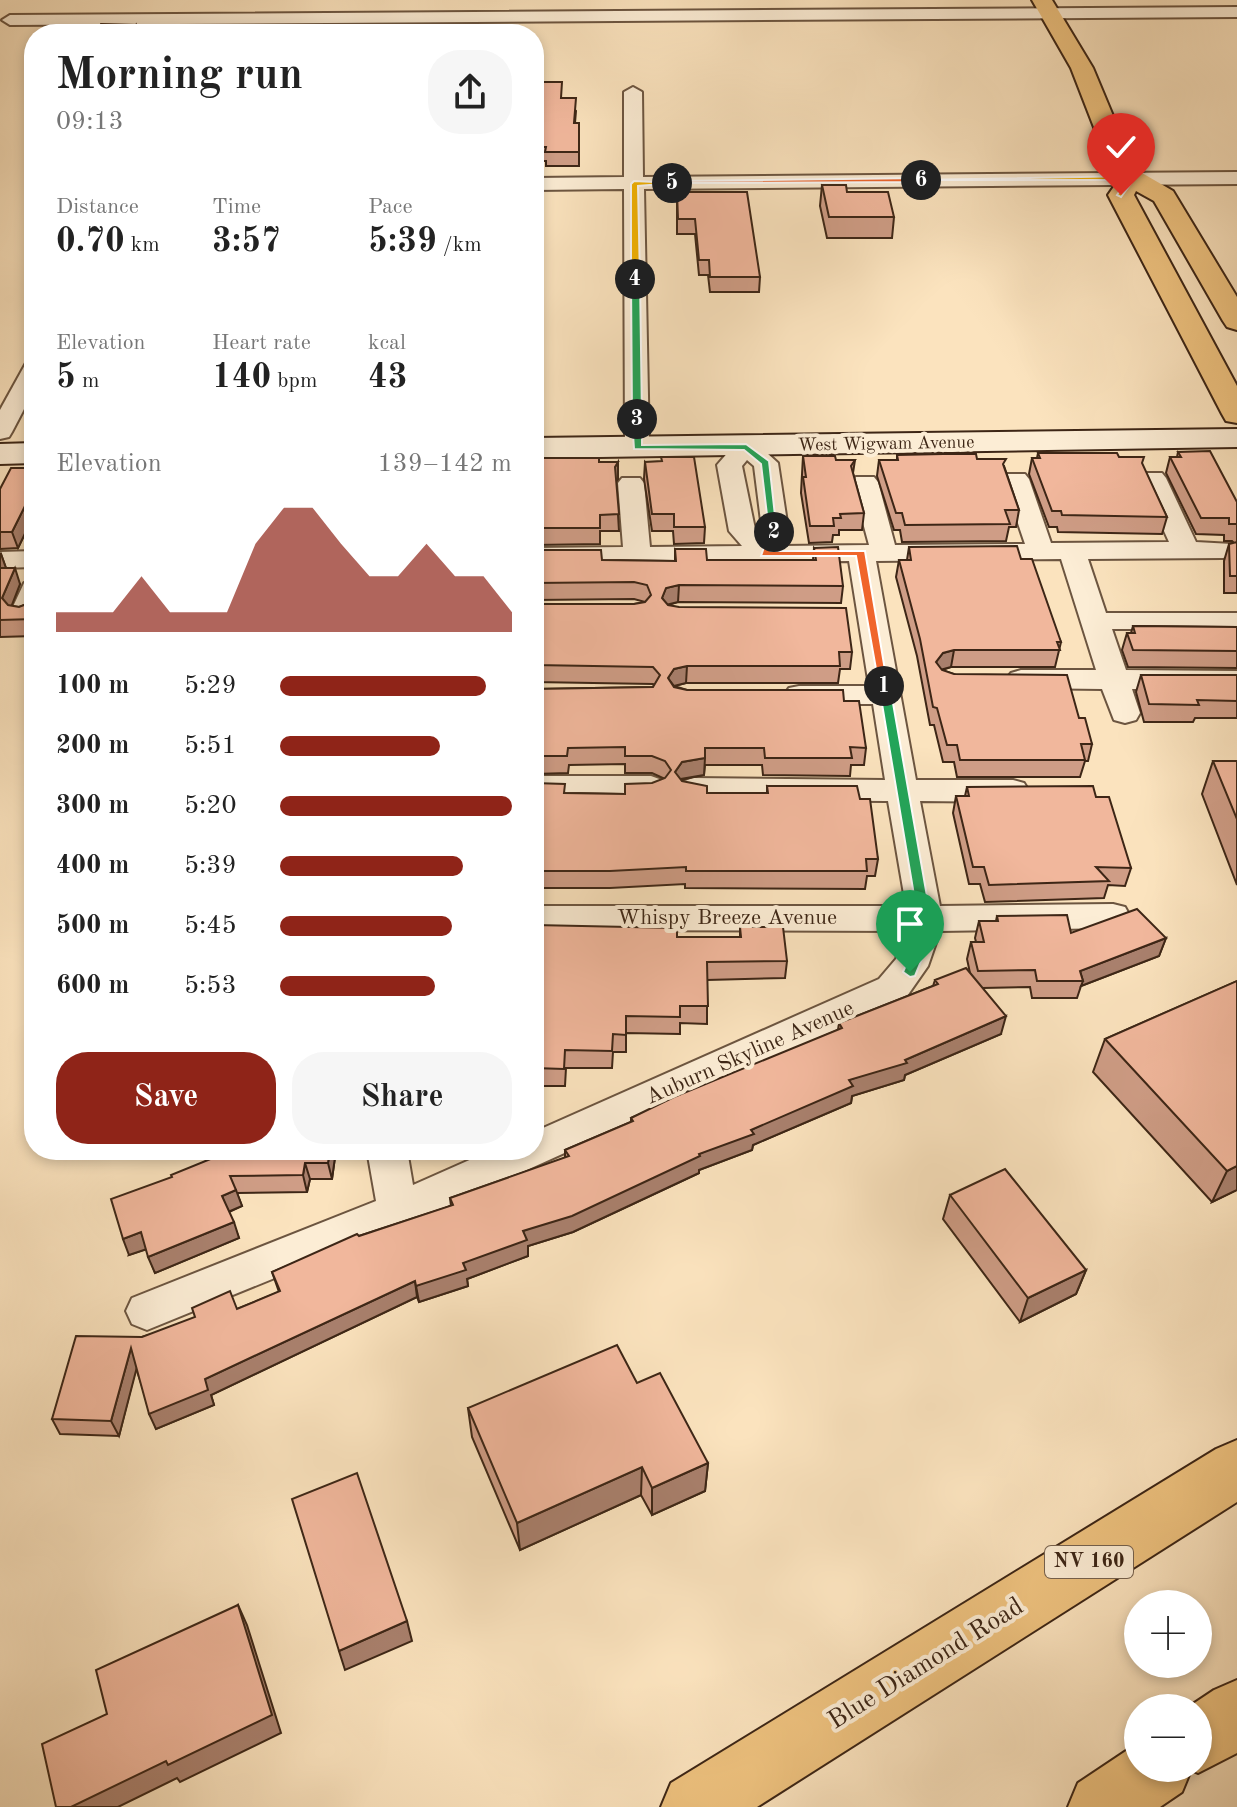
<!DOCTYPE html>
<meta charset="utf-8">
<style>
:root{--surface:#fff;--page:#f6f6f6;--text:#222;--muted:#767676;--accent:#8f2418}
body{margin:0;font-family:"Old Standard TT",serif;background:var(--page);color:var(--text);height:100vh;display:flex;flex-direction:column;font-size:30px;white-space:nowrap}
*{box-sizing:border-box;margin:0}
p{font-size:26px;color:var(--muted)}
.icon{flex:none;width:44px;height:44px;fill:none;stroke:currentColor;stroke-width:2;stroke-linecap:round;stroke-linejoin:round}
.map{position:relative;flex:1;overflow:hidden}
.drawer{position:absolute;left:24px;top:24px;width:520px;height:1136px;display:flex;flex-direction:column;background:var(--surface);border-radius:32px;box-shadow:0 4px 12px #0003}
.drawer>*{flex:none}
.tools{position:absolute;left:1124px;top:1590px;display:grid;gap:16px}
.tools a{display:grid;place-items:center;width:88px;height:88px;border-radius:50%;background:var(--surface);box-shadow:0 4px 12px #0003;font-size:40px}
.pin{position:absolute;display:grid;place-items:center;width:68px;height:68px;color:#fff;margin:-82px -34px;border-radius:50% 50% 50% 0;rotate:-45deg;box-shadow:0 0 8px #0007}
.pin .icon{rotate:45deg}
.km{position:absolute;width:40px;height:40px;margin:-20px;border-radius:50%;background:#222;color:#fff;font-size:22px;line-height:40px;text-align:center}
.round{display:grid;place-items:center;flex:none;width:84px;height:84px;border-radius:32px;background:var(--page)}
.overview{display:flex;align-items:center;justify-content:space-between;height:136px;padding:0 32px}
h1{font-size:44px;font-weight:800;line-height:60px}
.metrics{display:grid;grid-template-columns:repeat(3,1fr);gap:12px;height:136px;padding:8px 32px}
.metrics div{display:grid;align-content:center}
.metrics b{font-size:34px;font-weight:800}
.metrics small{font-size:22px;font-weight:400}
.metrics p{font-size:22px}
.chart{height:224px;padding:16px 32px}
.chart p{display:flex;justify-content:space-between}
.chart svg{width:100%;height:144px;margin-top:8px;fill:var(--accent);opacity:.7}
.primary-button{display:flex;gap:16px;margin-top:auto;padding:16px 32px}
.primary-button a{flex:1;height:92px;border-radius:32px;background:var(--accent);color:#fff;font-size:32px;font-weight:800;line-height:92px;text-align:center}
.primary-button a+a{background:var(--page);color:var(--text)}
ul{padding:0 32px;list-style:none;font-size:26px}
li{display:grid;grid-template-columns:128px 96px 1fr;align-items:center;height:60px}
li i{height:20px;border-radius:10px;background:var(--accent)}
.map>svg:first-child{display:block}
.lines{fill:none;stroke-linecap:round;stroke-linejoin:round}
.street-casing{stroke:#6c5540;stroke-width:4}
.secondary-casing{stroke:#3d2616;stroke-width:4}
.primary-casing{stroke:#3d2616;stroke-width:4}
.highway-casing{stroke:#3d2616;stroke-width:4}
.street{fill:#fcedd5;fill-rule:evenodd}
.secondary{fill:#fcedd5;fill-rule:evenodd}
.primary{fill:#eec27f;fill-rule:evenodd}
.highway{fill:#eec27f;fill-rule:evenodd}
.wall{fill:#cf9d86;stroke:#3d2616;stroke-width:2}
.shaded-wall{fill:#a9806d;stroke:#3d2616;stroke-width:2}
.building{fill:#f1b79c;stroke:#3d2616;stroke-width:2}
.split-1{fill:#22a559;stroke:#fff;stroke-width:2}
.split-2{fill:#f0652b;stroke:#fff;stroke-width:2}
.split-3{fill:#22a559;stroke:#fff;stroke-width:2}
.split-4{fill:#22a559;stroke:#fff;stroke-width:2}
.split-5{fill:#f5b400;stroke:#fff;stroke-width:2}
.split-6{fill:#f0652b;stroke:#fff;stroke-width:2}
.split-7{fill:#f5b400;stroke:#fff;stroke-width:2}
.labels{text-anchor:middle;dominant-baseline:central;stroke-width:8;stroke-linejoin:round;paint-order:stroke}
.far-street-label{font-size:18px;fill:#3d2616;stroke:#fcedd5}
.shield{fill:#fcedd5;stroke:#76624f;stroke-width:2}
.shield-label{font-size:20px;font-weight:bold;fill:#3d2616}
.street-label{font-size:22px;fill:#3d2616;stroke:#fcedd5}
.near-street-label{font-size:26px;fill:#3d2616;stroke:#fcedd5}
</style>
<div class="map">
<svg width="1237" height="1807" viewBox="0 0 1237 1807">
<rect width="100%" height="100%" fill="#fbe3be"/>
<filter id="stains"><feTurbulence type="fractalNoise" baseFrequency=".0025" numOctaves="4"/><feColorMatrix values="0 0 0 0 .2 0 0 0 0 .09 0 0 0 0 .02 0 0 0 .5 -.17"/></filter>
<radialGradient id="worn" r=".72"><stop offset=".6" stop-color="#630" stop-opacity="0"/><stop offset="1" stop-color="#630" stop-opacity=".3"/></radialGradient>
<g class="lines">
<defs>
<g id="street">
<polygon points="1237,7 1237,17 10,25 2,20 10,15"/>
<polygon points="633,87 642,92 643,177 1237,172 1237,184 644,189 649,447 646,452 628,452 625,447 624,189 534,190 534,178 624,177 624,92"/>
<polygon points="34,361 34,390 12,432 9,437 0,439 0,410 26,363"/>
<path d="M746,440l9,2 23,21 10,66 -6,17 87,-1 -17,-63 4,-5h18l4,5 17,63 130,-1 -22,-65 4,-5h18l4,5 22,64 118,-1 -29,-64 4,-5h18l4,5 30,64 36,2 4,6 -4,6 -9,2 -135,1 18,54h131v16h-125l14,41 111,1v18h-105l8,24 -4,7 -11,3 -11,-3 -12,-31 -81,-1 -10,-3 -5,-6 5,-6 10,-3h75l-35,-111 -185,2 40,219h97l11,3 5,8 -5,8 -11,3 -93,-1 20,105 173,-2 12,3 5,9 -5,9 -12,3 -173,3 -12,35 -23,33 -493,223 -265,108 -15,-6 -6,-13 6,-13 244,-97 -9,-51h40l6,35 79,-35h42v-18l345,-153 17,-20 9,-28 -371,-1v-24h372l-18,-105 -195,-1 -11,-4 -5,-7 5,-7 11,-4 192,2 -12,-76h-74l-10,-2 -5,-7 5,-7 10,-2h70l-20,-125 -315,3v-16l89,-1 -5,-64 4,-5h18l4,5 6,64 92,-1 -13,-15 -12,-66 20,-23zM747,460l7,6 8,63 -2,5 -5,-5 -13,-63z"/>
<polygon points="34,551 34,567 0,568 0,552"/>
<polygon points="34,581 34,619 24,621 14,619 10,613 24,583"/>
<polygon points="534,776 651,776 662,780 667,787 662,794 651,798 534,798"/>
</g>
<g id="secondary">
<polygon points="1237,429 1237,447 534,458 534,438"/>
<polygon points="34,443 34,463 0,464 0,444"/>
</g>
<polygon id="primary" points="1032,0 1052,0 1093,68 1121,135 1142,173 1173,191 1237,297 1237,330 1227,327 1223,321 1154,201 1136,191 1134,195 1237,386 1237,423 1226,421 1222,414 1108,195 1120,178 1097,135 1071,68"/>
<g id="highway">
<polygon points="1237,1440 1237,1502 757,1807 661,1807 671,1783 1216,1449"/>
<polygon points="1237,1680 1237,1753 1198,1773 1191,1770 1182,1792 1160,1807 1068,1807 1078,1783 1138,1743 1138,1768 1198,1768 1198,1708 1187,1708 1214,1690"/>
</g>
</defs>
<use href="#street" class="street-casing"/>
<use href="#secondary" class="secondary-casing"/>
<use href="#primary" class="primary-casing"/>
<use href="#highway" class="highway-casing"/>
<use href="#street" class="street"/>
<use href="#secondary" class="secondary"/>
<use href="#primary" class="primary"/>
<use href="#highway" class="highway"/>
</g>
<g class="wall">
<polygon points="562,98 576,111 575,123 579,123 579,166 546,166 546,161 540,161 541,126 534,126 534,101"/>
<polygon points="822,185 847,192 894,217 892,238 827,238 820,206"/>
<polygon points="677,192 760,277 759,292 710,292 708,275 699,275 695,234 677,234"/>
<polygon points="1178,452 1237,502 1237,593 1224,593 1224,561 1229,544 1234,543 1232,541 1224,541 1224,535 1196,534 1166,473 1170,457 1177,457"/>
<polygon points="1038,453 1119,457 1142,465 1167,517 1162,534 1058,532 1057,527 1049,527 1029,474 1032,458 1037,458"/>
<polygon points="897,455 1004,466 1019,510 1016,527 1009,527 1006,541 902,542 900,530 894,530 877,476 879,460 897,460"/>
<polygon points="803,456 836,460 855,460 853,473 864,513 862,530 839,530 839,535 833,535 832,542 809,543 801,493"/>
<polygon points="534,458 599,462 618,479 616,481 619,531 600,531 600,544 534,545"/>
<polygon points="645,462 705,527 704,543 674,544 673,531 652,531 644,479"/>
<polygon points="34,468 34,515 18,548 0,549 0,489"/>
<polygon points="909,547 1021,559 1061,642 1055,667 951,667 942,670 1079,718 1092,744 1088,761 1085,761 1080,777 957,777 954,762 943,762 934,725 930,725 917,656 896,577 899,560 907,560"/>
<polygon points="814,548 843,586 841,603 678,602 668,605 852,652 850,669 840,669 838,683 686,683 674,686 687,690 844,701 866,748 864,765 851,765 850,776 763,775 762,765 705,765 704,775 680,780 707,793 767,793 767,786 860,799 878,859 875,876 867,876 865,889 685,888 685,884 610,888 534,888 534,783 565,793 625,794 665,779 652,773 625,773 625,764 569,765 568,773 534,774 534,689 653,687 654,685 653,684 534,682 534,604 634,604 645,602 634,599 534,600 534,550 602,560 675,561 675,549 707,560 813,560"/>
<polygon points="0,554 1,554 6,568 20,584 11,606 19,607 32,602 34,567 34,636 0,637"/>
<polygon points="1133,626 1237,627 1237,668 1128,667 1122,650 1127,633 1131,633"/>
<polygon points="1141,675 1237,675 1237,718 1195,718 1193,722 1144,722 1136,692"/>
<polygon points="1213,761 1237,761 1237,885 1202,794"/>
<polygon points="967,787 1096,797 1131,868 1125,886 1108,885 1104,898 985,902 980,884 969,884 953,813 956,796 965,796"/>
<polygon points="997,916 1071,933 1166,938 1159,956 1081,986 1077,998 1032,998 1030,987 983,988 1001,1034 905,1075 904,1080 852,1096 851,1103 753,1145 752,1150 699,1170 699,1173 573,1232 528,1246 528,1256 467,1279 468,1286 419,1302 417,1297 211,1395 214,1405 156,1429 136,1368 119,1436 60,1434 52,1419 142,1337 237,1309 279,1292 272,1272 359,1236 451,1206 450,1198 565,1158 565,1150 631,1122 631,1118 838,1030 839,1023 933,986 935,980 970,973 967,959 971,942 976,942 975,938 979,921 996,921"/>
<polygon points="534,925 677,937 740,937 740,927 787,961 785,978 707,980 707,1024 680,1023 680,1034 626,1033 626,1052 613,1052 612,1068 566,1068 565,1086 534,1086"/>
<polygon points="1237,981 1237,1190 1212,1202 1093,1072 1105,1039"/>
<polygon points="336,1150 332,1179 310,1179 307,1192 237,1193 242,1206 229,1212 239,1238 155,1273 146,1249 129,1255 172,1177 213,1158"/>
<polygon points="950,1195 1086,1270 1076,1294 1020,1322 943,1219"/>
<polygon points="637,1383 708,1463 705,1491 652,1515 641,1495 520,1550 472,1437 468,1408"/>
</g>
<g class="shaded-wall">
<polygon points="136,25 138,34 130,34"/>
<polygon points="618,462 618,479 615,483 615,467"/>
<polygon points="34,488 34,515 18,548 12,532"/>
<polygon points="1,554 7,571 0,585 0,557"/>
<polygon points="15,568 20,584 8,615 2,598"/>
<polygon points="679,585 678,602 666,605 662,598 666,588"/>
<polygon points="954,650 951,667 940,670 936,662 943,653"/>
<polygon points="687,666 686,683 674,686 668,678 674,669"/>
<polygon points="705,758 704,775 681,779 674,789 675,772 682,762"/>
<polygon points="1166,938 1159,956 1081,986 1083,981 1080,971"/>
<polygon points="1006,1016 1001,1034 905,1075 904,1080 852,1096 851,1103 753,1145 752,1150 699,1170 699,1173 573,1232 528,1246 528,1256 467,1279 468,1286 419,1302 416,1286 463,1263 523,1231 699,1154 751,1130 849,1080 905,1060"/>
<polygon points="330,1150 336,1150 332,1179 328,1163"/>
<polygon points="305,1163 310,1179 307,1192 303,1175"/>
<polygon points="1237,1166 1237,1190 1212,1202 1227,1171"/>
<polygon points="236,1190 242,1206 228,1212 222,1196"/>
<polygon points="234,1222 239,1238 155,1273 148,1257"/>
<polygon points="141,1232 147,1249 129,1255 123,1239"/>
<polygon points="1086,1270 1076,1294 1020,1322 1028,1298"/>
<polygon points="415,1281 417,1297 211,1395 214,1405 156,1429 149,1414 205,1379"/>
<polygon points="131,1348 138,1363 119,1436 111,1421"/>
<polygon points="708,1463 705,1491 652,1515 652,1488"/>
<polygon points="642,1467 641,1495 520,1550 517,1523"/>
<polygon points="238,1605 247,1625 281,1733 180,1782 177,1778 118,1807 71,1807"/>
<polygon points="407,1621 412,1641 345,1670 339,1651"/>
</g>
<g class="building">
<polygon points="101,24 136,25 130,34 96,34"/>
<polygon points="536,82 562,82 561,98 576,98 574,123 579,123 579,152 545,152 546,147 540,147 542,112 534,112"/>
<polygon points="822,185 846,185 847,192 888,192 894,217 829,217"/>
<polygon points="677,192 747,192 760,277 710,277 709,260 699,260 695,219 678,219"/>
<polygon points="1210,451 1237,502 1237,524 1229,524 1229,518 1201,518 1170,457 1181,457 1178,452"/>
<polygon points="1038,453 1117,453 1119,457 1144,457 1142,463 1167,517 1062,515 1061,511 1052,511 1032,458 1040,458"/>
<polygon points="943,454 976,454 977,459 1006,459 1003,464 1019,510 1005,510 1010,524 905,525 902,513 896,513 879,460 898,460 897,455"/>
<polygon points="803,456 835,456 836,460 855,460 851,466 864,513 840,514 841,518 833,518 834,526 810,526 803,477 806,477"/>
<polygon points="661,457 694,457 705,527 674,527 674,514 652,514 645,462 662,461"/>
<polygon points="534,458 599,458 599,462 618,462 615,467 619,514 600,515 600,528 534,528"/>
<polygon points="11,468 34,468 34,488 12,532 0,532 0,489"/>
<polygon points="1237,542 1237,576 1230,576 1229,544"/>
<polygon points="1017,546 1021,559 1032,559 1061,642 1057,642 1060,650 954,650 943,653 936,662 942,670 954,674 1067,675 1079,718 1085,718 1092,744 1081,744 1085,760 960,760 957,745 947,745 937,708 933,707 920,639 899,560 911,560 909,547"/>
<polygon points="838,547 843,586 679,585 666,588 662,598 668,605 679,607 846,608 852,652 839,652 840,666 687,666 674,669 668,678 674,687 687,690 843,690 844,701 859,701 866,748 850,747 852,758 765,758 764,748 705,748 705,758 682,762 675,772 682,781 707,786 707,793 768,793 767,786 857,786 860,799 870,799 878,859 866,859 867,871 686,871 686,867 610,871 534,871 534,783 565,784 564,793 625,794 625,784 652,783 665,778 671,770 665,761 652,756 625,756 625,747 568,748 567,756 534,756 534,689 653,687 660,675 653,667 534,665 534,604 634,604 645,602 651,595 647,585 634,582 534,583 534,550 601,550 602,560 676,561 675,549 706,549 707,560 816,560 814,548"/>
<polygon points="32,567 34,567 34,619 0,620 0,568 15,568 2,598 8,605 19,607 32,602"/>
<polygon points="1133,626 1237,627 1237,651 1133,650 1127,633 1135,633"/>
<polygon points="1141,675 1237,675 1237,701 1197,700 1199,705 1149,704"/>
<polygon points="1213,761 1237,761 1237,819"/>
<polygon points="1093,786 1096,797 1109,797 1131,868 1096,867 1109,881 989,885 984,867 973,867 956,796 969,796 967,787"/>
<polygon points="1137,909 1166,938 1080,971 1083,981 1037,981 1035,970 978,971 971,942 984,942 979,921 998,921 997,916 1067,915 1071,933"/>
<polygon points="534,925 677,928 677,937 741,937 740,927 783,927 787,961 707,962 708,1006 680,1006 680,1017 626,1016 626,1035 613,1034 612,1051 565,1050 564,1069 534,1068"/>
<polygon points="966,968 1006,1016 905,1060 907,1063 849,1080 853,1086 751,1130 754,1134 699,1154 700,1156 572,1216 523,1231 527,1240 463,1263 466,1270 416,1286 415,1281 205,1379 208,1390 149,1414 131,1348 111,1421 52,1419 76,1336 142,1337 195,1317 192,1308 230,1291 237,1309 280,1291 272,1272 357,1234 359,1236 453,1205 450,1198 569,1156 565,1150 633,1121 631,1118 674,1097 842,1028 839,1023 938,984 935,980"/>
<polygon points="1237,981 1237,1166 1227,1171 1105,1039"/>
<polygon points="215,1150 330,1150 328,1163 305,1163 303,1175 230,1176 236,1190 222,1196 234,1222 148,1257 141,1232 123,1239 111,1199 172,1177 171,1175 213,1158"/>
<polygon points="1005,1169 1086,1270 1028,1298 950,1195"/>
<polygon points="617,1345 637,1383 660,1373 708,1463 652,1488 642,1467 517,1523 468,1408"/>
<polygon points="357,1473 407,1621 339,1651 292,1499"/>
<polygon points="238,1605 272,1715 168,1765 166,1761 71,1807 56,1807 42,1744 107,1714 96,1670"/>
</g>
<polygon class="split-1" points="884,682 890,686 931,919 926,949 915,976 910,977 903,972 913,949 918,919 879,686"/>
<polygon class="split-2" points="770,529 779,532 771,551 865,551 888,688 879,686 856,556 761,556"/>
<polygon class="split-3" points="637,416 642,419 642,445 746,444 769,461 777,534 769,532 761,464 744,450 634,449 632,419"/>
<polygon class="split-4" points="635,276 640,279 642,419 637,422 632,419 631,279"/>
<polygon class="split-5" points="634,181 675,183 638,186 640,279 635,281 631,279 631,184"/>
<polygon class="split-6" points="921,178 924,182 668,183 672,181"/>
<polygon class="split-7" points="1132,176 1135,178 1121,197 1117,195 1127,180 918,180"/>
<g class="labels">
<g class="far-street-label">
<text transform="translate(886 444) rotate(-1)">West Wigwam Avenue</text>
</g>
<rect class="shield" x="1045" y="1546" width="88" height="32" rx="6"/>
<g class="shield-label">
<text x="1089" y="1562">NV 160</text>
</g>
<g class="street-label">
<text x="727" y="918">Whispy Breeze Avenue</text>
<text transform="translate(750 1053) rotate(-24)">Auburn Skyline Avenue</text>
</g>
<g class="near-street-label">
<text transform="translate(926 1664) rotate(-32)">Blue Diamond Road</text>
</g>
</g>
<rect width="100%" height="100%" filter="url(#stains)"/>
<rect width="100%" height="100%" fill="url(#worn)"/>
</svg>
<div class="tools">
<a>+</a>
<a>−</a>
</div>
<div class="pin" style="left:910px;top:972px;background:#1e9e55"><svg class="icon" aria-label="arrive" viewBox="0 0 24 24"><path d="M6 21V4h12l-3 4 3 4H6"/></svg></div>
<div class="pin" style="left:1121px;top:195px;background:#d93025"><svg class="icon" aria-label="check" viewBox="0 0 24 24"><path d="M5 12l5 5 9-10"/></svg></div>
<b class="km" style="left:884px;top:686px">1</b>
<b class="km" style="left:774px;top:532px">2</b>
<b class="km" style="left:637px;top:419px">3</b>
<b class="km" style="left:635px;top:279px">4</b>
<b class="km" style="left:672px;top:183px">5</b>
<b class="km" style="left:921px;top:180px">6</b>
<section class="drawer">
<div class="overview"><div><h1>Morning run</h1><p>09:13</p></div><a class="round"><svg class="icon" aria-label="share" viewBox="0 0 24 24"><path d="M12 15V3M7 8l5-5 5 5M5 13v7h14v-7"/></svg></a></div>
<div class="metrics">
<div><p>Distance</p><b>0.70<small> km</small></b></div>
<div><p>Time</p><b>3:57</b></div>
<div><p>Pace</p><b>5:39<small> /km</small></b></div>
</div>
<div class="metrics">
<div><p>Elevation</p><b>5<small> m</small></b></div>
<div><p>Heart rate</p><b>140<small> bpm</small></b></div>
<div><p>kcal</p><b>43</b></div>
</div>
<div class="chart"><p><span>Elevation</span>139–142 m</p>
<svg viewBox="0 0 160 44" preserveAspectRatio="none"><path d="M0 44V38L10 38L20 38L30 27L40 38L50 38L60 38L70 17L80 6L90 6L100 17L110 27L120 27L130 17L140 27L150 27L160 38V44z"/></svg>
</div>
<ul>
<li><b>100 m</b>5:29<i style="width:89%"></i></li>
<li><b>200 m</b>5:51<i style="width:69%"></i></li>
<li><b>300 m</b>5:20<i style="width:100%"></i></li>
<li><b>400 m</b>5:39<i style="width:79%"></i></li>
<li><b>500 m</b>5:45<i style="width:74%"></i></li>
<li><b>600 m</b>5:53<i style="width:67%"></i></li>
</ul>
<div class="primary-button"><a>Save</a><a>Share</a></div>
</section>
</div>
